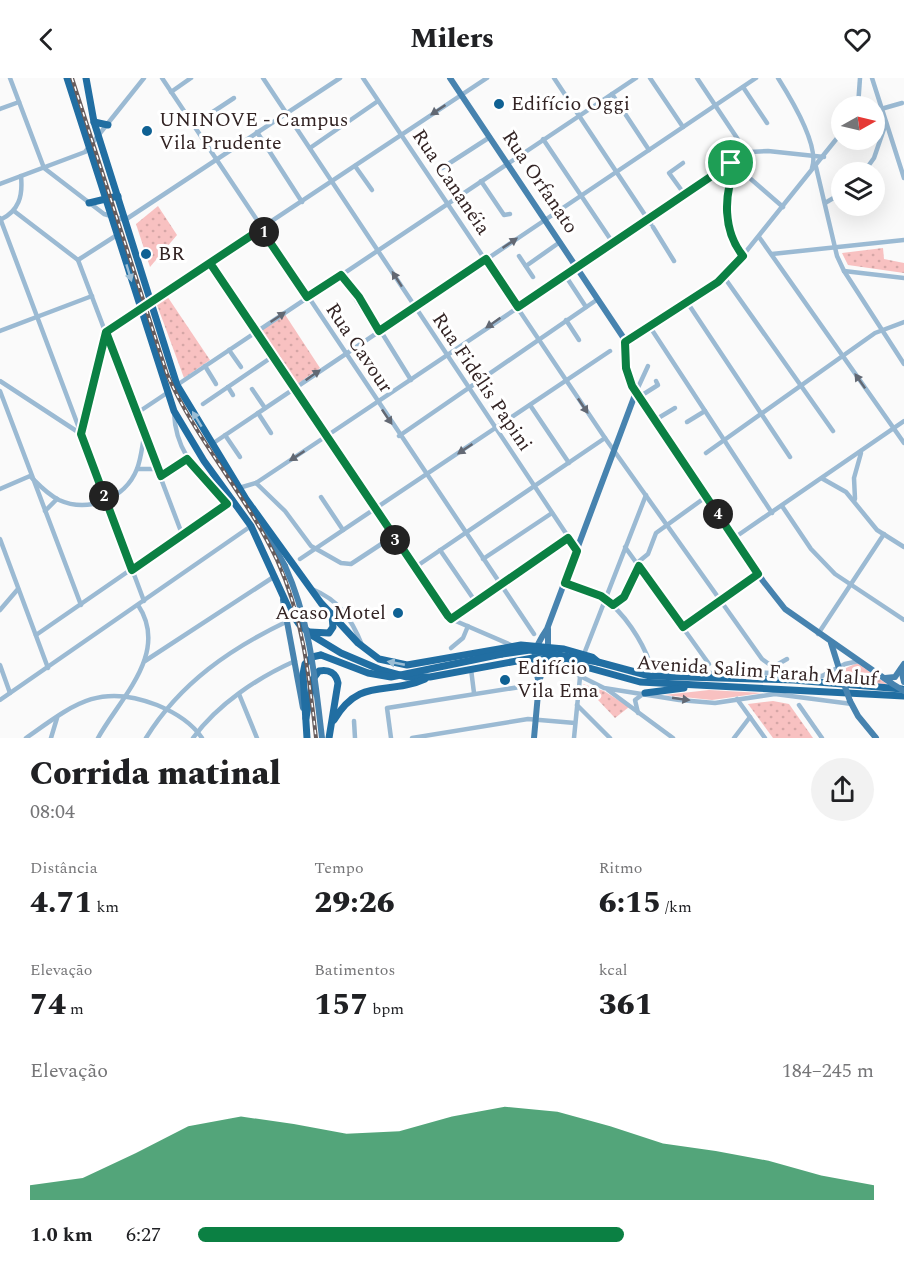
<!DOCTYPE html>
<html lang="pt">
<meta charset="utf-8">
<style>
:root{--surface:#fff;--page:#f2f2f2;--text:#202124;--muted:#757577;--accent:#0b8043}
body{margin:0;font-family:Spectral,serif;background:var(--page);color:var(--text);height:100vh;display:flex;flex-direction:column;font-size:22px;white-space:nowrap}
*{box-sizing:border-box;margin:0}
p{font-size:20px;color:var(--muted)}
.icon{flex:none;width:33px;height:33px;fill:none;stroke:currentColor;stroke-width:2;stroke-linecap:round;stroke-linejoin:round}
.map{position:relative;height:660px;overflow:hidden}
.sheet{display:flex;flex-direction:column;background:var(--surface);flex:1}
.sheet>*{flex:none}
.needle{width:39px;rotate:82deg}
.fabs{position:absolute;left:831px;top:18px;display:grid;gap:12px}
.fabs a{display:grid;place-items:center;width:54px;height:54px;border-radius:50%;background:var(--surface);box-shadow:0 6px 24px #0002;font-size:30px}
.pin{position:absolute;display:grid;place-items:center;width:51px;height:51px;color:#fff;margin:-26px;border:3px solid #fff;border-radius:50%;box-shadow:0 2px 6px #0007}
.km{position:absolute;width:30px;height:30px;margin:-15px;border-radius:50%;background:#222;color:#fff;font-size:16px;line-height:30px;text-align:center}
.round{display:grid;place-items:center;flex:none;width:63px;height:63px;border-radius:32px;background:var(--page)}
.overview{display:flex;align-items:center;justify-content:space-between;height:102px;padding:0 30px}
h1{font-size:33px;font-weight:800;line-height:45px}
.metrics{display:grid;grid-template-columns:repeat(3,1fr);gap:9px;height:102px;padding:6px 30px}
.metrics div{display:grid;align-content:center}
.metrics b{font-size:30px;font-weight:800}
.metrics small{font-size:16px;font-weight:400}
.metrics p{font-size:16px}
.chart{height:168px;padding:12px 30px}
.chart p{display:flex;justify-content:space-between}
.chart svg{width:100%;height:108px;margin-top:6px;fill:var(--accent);opacity:.7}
ul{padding:0 30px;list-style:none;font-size:20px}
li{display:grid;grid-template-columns:96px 72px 1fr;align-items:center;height:45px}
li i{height:15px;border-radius:8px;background:var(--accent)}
header{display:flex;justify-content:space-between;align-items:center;height:78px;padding:0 30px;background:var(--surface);font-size:27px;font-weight:800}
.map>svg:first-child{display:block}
.green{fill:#f8c1c1}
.park{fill:url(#park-dots)}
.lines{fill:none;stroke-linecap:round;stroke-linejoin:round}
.minor{stroke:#9bbad3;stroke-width:4.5}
.major{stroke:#4783af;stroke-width:6}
.highway{stroke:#216ea2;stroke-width:7}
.rail-casing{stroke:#675c5c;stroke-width:4}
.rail{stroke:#fff;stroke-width:1.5;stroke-dasharray:4.5;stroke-linecap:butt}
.major-bridge{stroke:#4783af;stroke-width:6}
.highway-bridge{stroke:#216ea2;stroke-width:7}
.oneway{fill:#626873}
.oneway2{fill:#9bbed5}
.route-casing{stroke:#fff;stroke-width:12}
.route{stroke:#0b8043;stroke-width:8}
.poi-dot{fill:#0f6193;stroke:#fff;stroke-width:2}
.labels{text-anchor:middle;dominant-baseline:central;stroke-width:6;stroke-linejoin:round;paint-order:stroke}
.poi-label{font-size:20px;fill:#332424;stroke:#fff;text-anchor:start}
.street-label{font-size:20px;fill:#332424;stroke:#fff}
</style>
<header><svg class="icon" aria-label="back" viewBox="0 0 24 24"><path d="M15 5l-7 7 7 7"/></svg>Milers<svg class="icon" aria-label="heart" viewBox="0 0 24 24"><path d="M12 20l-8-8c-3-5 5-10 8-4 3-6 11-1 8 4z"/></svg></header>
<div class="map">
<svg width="904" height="660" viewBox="0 0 904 660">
<defs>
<pattern id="park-dots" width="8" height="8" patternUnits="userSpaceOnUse" patternTransform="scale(1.5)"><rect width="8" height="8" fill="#f8c1c1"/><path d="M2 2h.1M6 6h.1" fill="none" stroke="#d5a6a6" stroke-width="1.8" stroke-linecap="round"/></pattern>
</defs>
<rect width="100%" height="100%" fill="#fafafa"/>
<polygon class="green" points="709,612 762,615 712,622 664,617"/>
<g class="park">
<polygon points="158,128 177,157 150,189 136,146"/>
<polygon points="883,170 884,181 904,185 904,195 848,187 842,175"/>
<polygon points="167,218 210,282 184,300 157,227"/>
<polygon points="284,235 320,290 292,310 255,254"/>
<polygon points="857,585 887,606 847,604 844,591"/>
<polygon points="583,606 604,613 629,629 615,640"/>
<polygon points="773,623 789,626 813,660 773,660 748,626"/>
</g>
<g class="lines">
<g class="minor">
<polyline points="10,0 44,90 104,136 125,142 340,0"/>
<polyline points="162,0 534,556"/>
<polyline points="263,0 577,472"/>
<polyline points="363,0 605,360 762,581 773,589 787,581"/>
<polyline points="554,0 651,146"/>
<polyline points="650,0 683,49"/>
<polyline points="697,0 747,75"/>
<path d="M778,0c12,19 42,68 34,90"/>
<polyline points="872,0 904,100"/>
<polyline points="743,9 767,45"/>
<polyline points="171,14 191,0"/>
<polyline points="612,16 649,72"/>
<polyline points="858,28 860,0"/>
<polyline points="0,31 19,24"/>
<polyline points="874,33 902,25"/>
<polyline points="193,47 234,20"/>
<polyline points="257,54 302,124"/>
<polyline points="543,61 613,165"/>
<polyline points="310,70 378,23"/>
<polyline points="683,85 669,95 685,117"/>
<polyline points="355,88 372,112"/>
<polyline points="737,89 783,129"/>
<polyline points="816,89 837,178 844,193 904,286"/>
<polyline points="442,90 490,59"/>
<path d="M729,93c5,34 -10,54 14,85"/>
<polyline points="864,94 874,80 886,45"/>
<polyline points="481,103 504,137 510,136"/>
<polyline points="0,106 85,74 144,0"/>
<polyline points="825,125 842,115"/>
<polyline points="14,133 78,182 182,456"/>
<polyline points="0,140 144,523"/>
<path d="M0,142c19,-9 23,-24 21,-44"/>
<polyline points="653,149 674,183"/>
<polyline points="759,159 904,365"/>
<polyline points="772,176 904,162"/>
<polyline points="519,178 533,199"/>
<polyline points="78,182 117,157"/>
<polyline points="210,185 442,532 451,541 511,567"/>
<polyline points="526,188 560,164"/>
<polyline points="844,193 904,200"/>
<polyline points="341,197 362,231 366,233"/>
<polyline points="565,197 586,229"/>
<polyline points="724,199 833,353"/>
<polyline points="350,211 359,218 411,302"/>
<polyline points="687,224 790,379"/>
<polyline points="566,242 579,262"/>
<polyline points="650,249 772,435"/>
<polyline points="0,253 92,218"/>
<polyline points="106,253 487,0"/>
<polyline points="625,264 728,196 842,54"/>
<polyline points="229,272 241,289"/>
<polyline points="205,288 216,306"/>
<polyline points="0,303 81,356 105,255"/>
<polyline points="177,307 636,0"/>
<polyline points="228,309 233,317"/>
<polyline points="252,311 265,330"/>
<polyline points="0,313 81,527"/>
<polyline points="636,314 648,288"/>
<polyline points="639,319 658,307 656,303"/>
<polyline points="203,326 272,279"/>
<polyline points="530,327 569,385"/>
<polyline points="137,335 167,315"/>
<path d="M174,335c2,43 27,61 53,91"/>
<polyline points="258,335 271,355"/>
<polyline points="655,342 675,330"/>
<polyline points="687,344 705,333"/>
<polyline points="225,357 240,379"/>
<polyline points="399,358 598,221"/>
<polyline points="212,366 756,0"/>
<polyline points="706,375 875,255 904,244"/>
<polyline points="137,391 158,391"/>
<polyline points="161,398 187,381"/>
<polyline points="823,401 846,414 877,452 904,469"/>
<polyline points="256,405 285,433 311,468 341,485 351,486 392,459"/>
<polyline points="239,410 256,405 325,359 750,74 768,73 824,79"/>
<path d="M0,411l30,-13c9,9 17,18 29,24 29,13 66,-1 78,-31 4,-10 5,-22 7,-32"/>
<polyline points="321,419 343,452"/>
<polyline points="855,421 854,400 861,375"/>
<polyline points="782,428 811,471 835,496 904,542"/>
<polyline points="45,433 57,421"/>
<polyline points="734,460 904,343"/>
<polyline points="0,461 48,590"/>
<polyline points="625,469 709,586"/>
<polyline points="440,472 475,523"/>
<polyline points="300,481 610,273"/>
<polyline points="483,481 552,435"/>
<polyline points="637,485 648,476 656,455 703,421"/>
<polyline points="414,490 605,360"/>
<path d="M565,505c13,4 28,8 39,16 20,13 38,42 46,64"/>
<path d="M312,511c27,11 39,29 50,56"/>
<polyline points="613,527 625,519 639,488"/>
<polyline points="0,532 18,511"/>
<polyline points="451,541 568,460"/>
<polyline points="683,549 758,496"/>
<polyline points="818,556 884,456"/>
<polyline points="36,557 233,421"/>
<polyline points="451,570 463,560 468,548"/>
<polyline points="584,576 646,417"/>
<polyline points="548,582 604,610 679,622 715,625 775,616 852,626"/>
<polyline points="145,583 275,498"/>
<polyline points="0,587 10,615"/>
<polyline points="471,591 474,615"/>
<polyline points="664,596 755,594 822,598 845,586 859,583"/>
<polyline points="608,612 673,660"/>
<polyline points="239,616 257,660"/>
<polyline points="737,621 765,660"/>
<polyline points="0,622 251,448"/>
<polyline points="577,627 610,660"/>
<polyline points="799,627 822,660"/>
<polyline points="638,635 635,622 643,616"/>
<polyline points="354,643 355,660"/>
<path d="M26,660c47,-33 73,-56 131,-33 17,7 35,18 45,33"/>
<polyline points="51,660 57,640"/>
<path d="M98,660c22,-40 72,-85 40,-133"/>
<path d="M146,660c34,-55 85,-90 142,-117"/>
<path d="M193,660c25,-34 64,-60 102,-77"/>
<polyline points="391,660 387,630 539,606"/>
<polyline points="412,660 528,641 575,645"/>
<polyline points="574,660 580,599"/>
<polyline points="734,660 750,639"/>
</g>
<g class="major">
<polyline points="450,0 623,259 626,290 632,308 763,503 785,531 891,605"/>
<polyline points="263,449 285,488"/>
<polyline points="283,522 303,630"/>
<polyline points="831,565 843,603"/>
<polyline points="901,591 904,604"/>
<polyline points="885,600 895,599 904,586"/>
<path d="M539,605c-7,-26 -7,-32 8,-54l89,-237"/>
<polyline points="850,623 858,638 876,660"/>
<polyline points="534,660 539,605 548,569 548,551"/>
</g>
<g class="highway">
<polyline points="67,0 174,333 204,383 251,448 290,533 299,546 313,558 341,575 381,592 407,599 430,599 533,580 564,583 640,604 904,618"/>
<polyline points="86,0 94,44 177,307 246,421 321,525 358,565 379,581 407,587 521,567 564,571 592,579 598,584 650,598 794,602 902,611"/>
<polyline points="94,44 108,47"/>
<polyline points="89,125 118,118"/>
<polyline points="310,554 329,555 333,549 332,538"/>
<polyline points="502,576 530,572 598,584"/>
<polyline points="645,615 684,610"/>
<path d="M306,640l7,-39 6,-8c10,-2 17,2 19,12l-9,55"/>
<path d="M334,642c26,-44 54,-24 91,-41"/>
<polyline points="307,660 303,596 305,586 312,579 321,577"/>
</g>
<defs>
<path id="rail" d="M72,0l95,296c29,66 79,121 110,186 26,57 32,116 39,178"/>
</defs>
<use href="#rail" class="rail-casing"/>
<use href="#rail" class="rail"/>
<g class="major-bridge">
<path d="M285,488c25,55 30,113 37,172"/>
<polyline points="843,603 850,623"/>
<polyline points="891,605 904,613"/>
</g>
<polyline class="highway-bridge" points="321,577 368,595 391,599 502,576"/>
</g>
<defs><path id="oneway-solid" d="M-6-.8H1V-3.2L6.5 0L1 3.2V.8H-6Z" transform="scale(1.5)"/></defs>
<g class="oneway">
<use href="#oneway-solid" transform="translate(438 32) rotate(146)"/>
<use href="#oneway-solid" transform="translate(510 165) rotate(-34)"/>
<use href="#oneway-solid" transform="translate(397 201) rotate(-123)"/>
<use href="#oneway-solid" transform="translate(278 239) rotate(-34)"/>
<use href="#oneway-solid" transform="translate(493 245) rotate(145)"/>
<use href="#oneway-solid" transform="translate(313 297) rotate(-35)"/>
<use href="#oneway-solid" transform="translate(860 303) rotate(-125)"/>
<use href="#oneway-solid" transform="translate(583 328) rotate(56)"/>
<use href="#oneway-solid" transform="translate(387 339) rotate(56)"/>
<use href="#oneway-solid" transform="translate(465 371) rotate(146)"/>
<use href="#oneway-solid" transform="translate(297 378) rotate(147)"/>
<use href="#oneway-solid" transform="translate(681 621) rotate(8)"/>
</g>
<g class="oneway2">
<use href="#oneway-solid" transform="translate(129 195) rotate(73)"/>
<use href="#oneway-solid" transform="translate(197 341) rotate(-121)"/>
<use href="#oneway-solid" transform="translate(396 585) rotate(-169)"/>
</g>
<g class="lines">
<defs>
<path id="route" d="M731,85l-213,144 -32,-48 -107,72 -20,-34 -18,-22 -34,22 -46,-68 -155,103 55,144 26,-17 40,45 -95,66 -51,-136 25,-102 104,-69 238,353 3,3 117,-81 9,13 -12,32 36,13 12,9 11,-8 15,-31 44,61 75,-53 -126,-188 -6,-18 -1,-26 93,-60 25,-26c-20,-25 -20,-61 -7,-89l-5,-4"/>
</defs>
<use href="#route" class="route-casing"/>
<use href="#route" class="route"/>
</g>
<g class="poi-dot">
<circle cx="499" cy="26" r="6"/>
<circle cx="147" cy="53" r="6"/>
<circle cx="146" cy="176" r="6"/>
<circle cx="398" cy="535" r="6"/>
<circle cx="505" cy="602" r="6"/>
</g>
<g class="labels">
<g class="poi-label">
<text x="511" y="26">Edifício Oggi</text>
<text x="159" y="42">UNINOVE - Campus<tspan x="159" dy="23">Vila Prudente</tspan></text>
<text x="158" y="176">BR</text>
<text x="386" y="535" text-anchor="end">Acaso Motel</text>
<text x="517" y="590">Edifício<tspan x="517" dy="23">Vila Ema</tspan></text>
</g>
<g class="street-label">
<text transform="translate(451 104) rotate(56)">Rua Cananéia</text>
<text transform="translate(540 104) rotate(56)">Rua Orfanato</text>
<text transform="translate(359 270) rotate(56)">Rua Cavour</text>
<text transform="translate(482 304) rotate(56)">Rua Fidélis Papini</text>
<text transform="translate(757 593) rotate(4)">Avenida Salim Farah Maluf</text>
</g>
</g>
</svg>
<div class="fabs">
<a><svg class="needle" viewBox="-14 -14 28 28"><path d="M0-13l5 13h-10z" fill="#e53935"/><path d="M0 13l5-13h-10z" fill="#757577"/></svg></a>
<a><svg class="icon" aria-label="layers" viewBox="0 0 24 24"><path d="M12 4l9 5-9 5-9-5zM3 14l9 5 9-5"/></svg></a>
</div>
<div class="pin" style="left:731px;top:85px;background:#1e9e55"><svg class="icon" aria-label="arrive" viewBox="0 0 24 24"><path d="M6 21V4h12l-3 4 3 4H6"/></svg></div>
<b class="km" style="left:264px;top:154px">1</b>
<b class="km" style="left:104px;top:418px">2</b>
<b class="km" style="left:395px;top:462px">3</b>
<b class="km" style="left:718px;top:436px">4</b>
</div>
<section class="sheet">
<div class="overview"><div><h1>Corrida matinal</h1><p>08:04</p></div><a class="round"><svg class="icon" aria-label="share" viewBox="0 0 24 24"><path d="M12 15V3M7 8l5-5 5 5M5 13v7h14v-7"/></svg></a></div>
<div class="metrics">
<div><p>Distância</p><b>4.71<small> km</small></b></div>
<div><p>Tempo</p><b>29:26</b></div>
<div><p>Ritmo</p><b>6:15<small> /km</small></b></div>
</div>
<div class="metrics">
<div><p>Elevação</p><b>74<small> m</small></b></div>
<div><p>Batimentos</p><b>157<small> bpm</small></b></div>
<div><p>kcal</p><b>361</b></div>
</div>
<div class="chart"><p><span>Elevação</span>184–245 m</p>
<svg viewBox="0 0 160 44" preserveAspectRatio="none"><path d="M0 44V38L10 35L20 25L30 14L40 10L50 13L60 17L70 16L80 10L90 6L100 8L110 14L120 21L130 24L140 28L150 34L160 38V44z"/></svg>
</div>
<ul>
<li><b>1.0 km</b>6:27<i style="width:63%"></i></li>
</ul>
</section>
